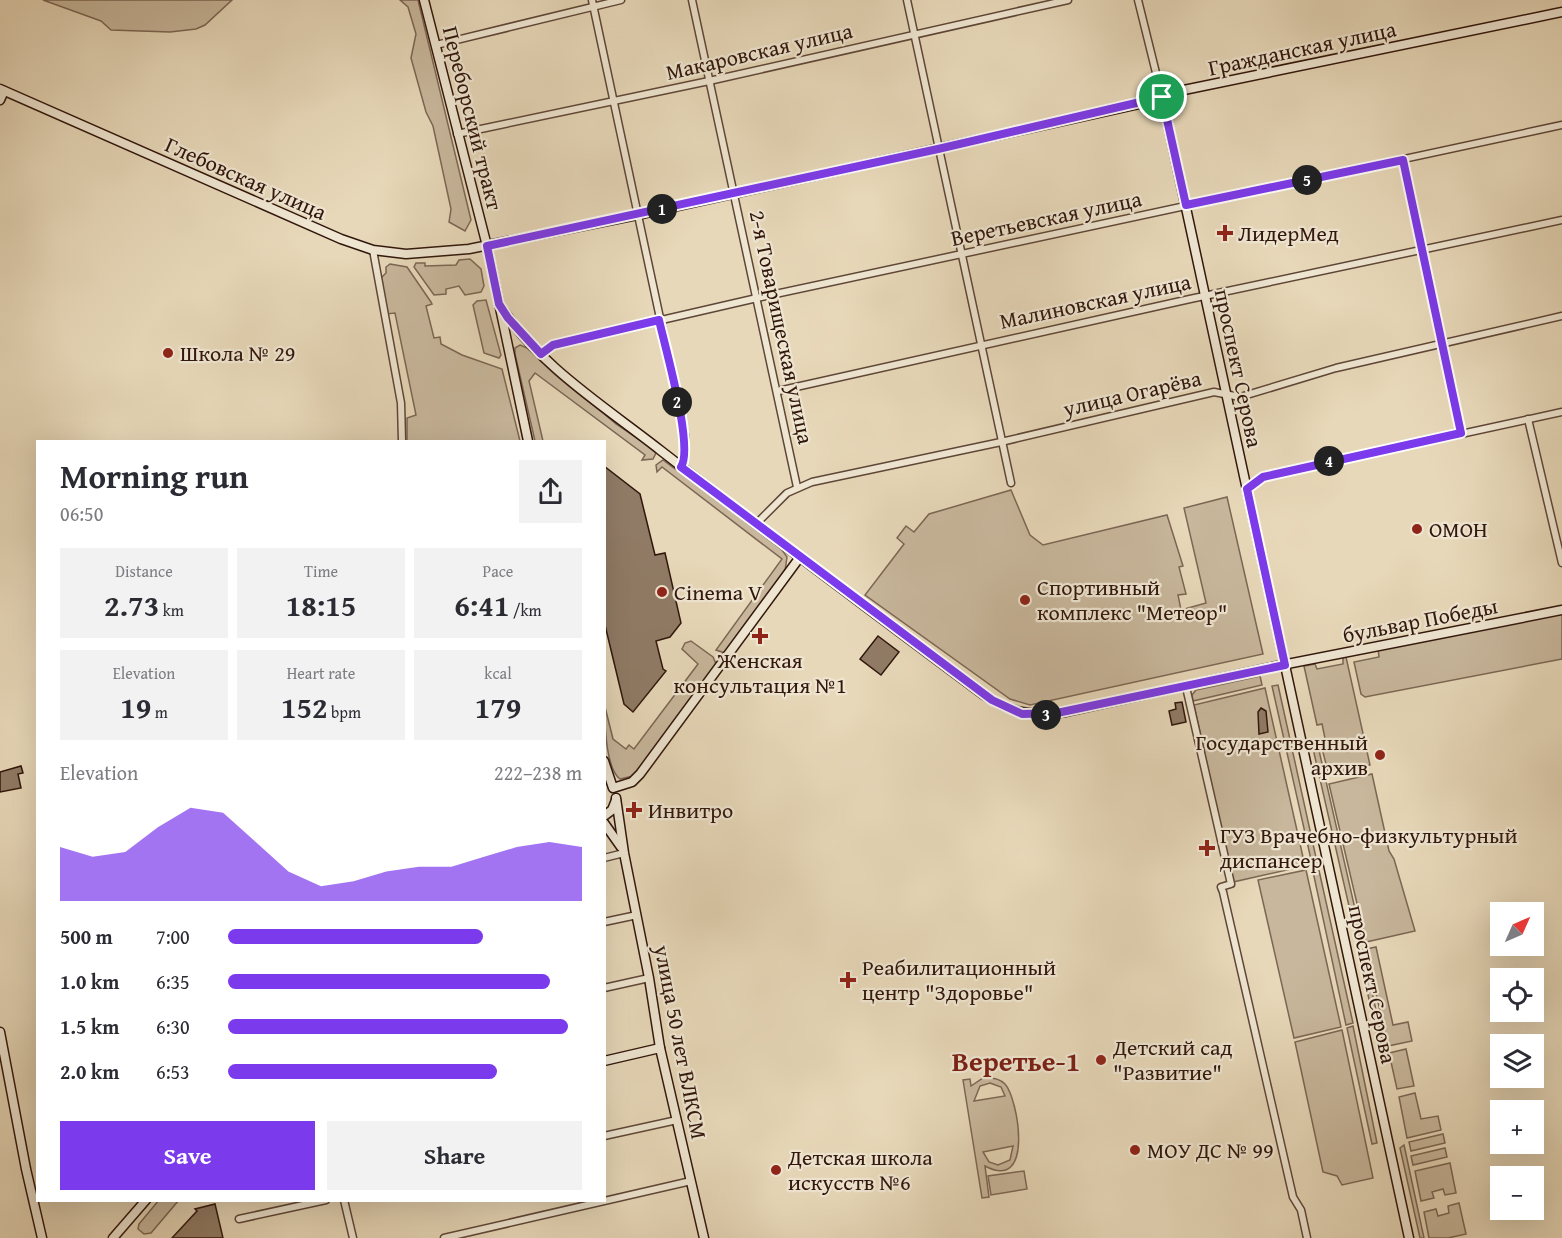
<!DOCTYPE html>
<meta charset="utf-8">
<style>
:root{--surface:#fff;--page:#f2f2f3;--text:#2b2b33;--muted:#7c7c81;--accent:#7c3aed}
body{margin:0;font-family:"Gentium Book Plus",serif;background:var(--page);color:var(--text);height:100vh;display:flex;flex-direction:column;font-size:22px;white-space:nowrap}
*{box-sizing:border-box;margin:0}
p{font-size:20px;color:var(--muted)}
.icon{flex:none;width:33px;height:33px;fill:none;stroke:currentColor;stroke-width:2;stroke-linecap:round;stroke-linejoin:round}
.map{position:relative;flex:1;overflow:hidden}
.sheet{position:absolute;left:36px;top:440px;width:570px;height:762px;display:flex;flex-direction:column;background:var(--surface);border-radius:0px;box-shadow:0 6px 24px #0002}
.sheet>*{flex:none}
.needle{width:39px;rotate:45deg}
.tools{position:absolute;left:1490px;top:902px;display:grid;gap:12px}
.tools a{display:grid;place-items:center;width:54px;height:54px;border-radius:0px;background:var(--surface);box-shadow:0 6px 24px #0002;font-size:30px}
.pin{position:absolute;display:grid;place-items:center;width:51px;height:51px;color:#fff;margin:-26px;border:3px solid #fff;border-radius:50%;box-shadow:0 2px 6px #0007}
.km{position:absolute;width:30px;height:30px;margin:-15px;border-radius:50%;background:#222;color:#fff;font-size:16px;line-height:30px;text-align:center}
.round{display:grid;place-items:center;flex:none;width:63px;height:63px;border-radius:0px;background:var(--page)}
.summary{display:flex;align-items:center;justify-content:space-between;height:102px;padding:0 24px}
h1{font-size:33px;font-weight:700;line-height:45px}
.metrics{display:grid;grid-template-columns:repeat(3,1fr);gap:9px;height:102px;padding:6px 24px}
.metrics div{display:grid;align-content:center;border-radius:0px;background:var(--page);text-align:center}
.metrics b{font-size:30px;font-weight:700}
.metrics small{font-size:16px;font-weight:400}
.metrics p{font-size:16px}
.chart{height:168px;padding:12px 24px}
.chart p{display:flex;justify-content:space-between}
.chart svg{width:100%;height:108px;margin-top:6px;fill:var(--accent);opacity:.7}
.primary-button{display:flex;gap:12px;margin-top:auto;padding:12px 24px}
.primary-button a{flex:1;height:69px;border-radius:0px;background:var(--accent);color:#fff;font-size:24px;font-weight:700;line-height:69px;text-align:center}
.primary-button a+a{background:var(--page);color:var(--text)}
ul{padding:0 24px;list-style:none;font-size:20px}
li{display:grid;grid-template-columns:96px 72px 1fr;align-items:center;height:45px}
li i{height:15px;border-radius:8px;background:var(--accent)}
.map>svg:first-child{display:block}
.green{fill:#c8b79c;stroke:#7c6654;stroke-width:1.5;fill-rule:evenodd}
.building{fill:#907b66;stroke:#31160c;stroke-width:1.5}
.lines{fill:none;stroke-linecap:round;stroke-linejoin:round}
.street-casing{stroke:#5e4637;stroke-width:9}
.secondary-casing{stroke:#31160c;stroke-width:11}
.street{stroke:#efe6d2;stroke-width:6}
.secondary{stroke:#efe6d2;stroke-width:8}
.route-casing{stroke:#fff;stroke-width:12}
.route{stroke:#7c3aed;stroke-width:8}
.poi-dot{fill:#8f2418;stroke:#efe6d2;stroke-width:2}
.labels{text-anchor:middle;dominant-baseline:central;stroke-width:4.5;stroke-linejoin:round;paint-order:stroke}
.street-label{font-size:22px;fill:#31160c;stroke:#efe6d2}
.poi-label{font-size:22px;fill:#31160c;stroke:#efe6d2;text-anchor:start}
.district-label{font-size:28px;font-weight:bold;fill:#7a1f14;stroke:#efe6d2}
</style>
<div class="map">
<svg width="1562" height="1238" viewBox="0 0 1562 1238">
<rect width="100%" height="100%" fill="#e7d8b9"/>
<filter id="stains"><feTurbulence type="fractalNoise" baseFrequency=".00333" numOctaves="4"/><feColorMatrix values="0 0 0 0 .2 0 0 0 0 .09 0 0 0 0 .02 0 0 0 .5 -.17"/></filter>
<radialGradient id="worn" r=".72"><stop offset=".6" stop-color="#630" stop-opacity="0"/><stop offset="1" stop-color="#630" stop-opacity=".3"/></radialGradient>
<g class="green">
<polygon points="43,0 232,0 205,25 196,29 170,32 111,30 101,21"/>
<polygon points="400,0 418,0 471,220 465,231 449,222 451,209 433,126 426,112 411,58 416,34 408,7"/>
<polygon points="470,259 481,269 484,286 481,292 465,295 459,286 446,289 446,294 434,295 414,267 416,263 425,263 425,266 456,265 459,260"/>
<polygon points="390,264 407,267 431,302 432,304 426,306 434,338 440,337 441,344 462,355 502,369 520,441 407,441 407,418 416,415 395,313 386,314 380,279 386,273 386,267"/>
<polygon points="486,300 501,355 499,358 484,353 473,305 477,301"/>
<polygon points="520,345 527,348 616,424 653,449 656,453 653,459 642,460 645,455 535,373 529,381 543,441 535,441 515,354 515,348"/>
<polygon points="663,460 780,547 787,557 785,571 725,653 716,650 782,559 662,467 657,472 656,465"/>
<polygon points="1011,490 1030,535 1043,545 1167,515 1183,566 1179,567 1186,594 1178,595 1181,610 1206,603 1184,508 1227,497 1263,654 1030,705 1010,699 865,595 904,544 897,538 906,526 914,532 929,514"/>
<polygon points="1562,613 1562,659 1365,697 1361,694 1354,662 1379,657 1378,649"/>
<path d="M691,641l22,16 3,7 -83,112 -13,3c-15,-11 -15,-58 -16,-76l9,36 13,10 3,-4 5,4 64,-85 -16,-15 3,-6z"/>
<polygon points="1343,657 1346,657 1370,765 1329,775 1321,745 1326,743 1322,724 1317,725 1304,666 1315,664 1317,669 1343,664"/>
<polygon points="1260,676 1262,685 1193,701 1192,695 1196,690"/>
<polygon points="1278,685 1317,862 1312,864 1272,686"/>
<polygon points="1265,688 1305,866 1233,882 1194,705"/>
<polygon points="1318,746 1363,944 1361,944 1357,941 1314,753"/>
<polygon points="1372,774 1389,851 1394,859 1415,931 1366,942 1329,784"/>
<polygon points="1318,866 1353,1023 1346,1025 1312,867"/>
<polygon points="1306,870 1341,1027 1294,1038 1258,880"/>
<polygon points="1376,947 1393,1025 1408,1022 1412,1041 1388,1046 1366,949"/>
<polygon points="1363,949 1384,1048 1379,1046 1359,953"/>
<polygon points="1353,1026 1377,1143 1372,1144 1347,1028"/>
<polygon points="1342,1030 1373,1178 1342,1185 1337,1176 1323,1172 1295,1042"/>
<polygon points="1406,1049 1414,1086 1397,1089 1389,1053"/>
<path d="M983,1078c8,-1 16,0 22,6 13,14 30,109 -20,82l4,31 -7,1 -19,-118 7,-1 1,7zM990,1083l11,4 4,9 -31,5 6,-15zM1013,1146l-3,14 -12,5 -9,-3 -6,-10z"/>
<polygon points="1415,1093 1421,1119 1438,1116 1441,1130 1407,1138 1399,1097"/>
<polygon points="1443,1134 1445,1143 1411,1151 1409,1142"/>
<polygon points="1404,1145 1424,1238 1420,1238 1400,1148"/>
<polygon points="1445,1148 1447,1157 1413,1165 1411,1156"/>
<polygon points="1450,1163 1456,1193 1445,1195 1443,1189 1432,1192 1434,1198 1421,1201 1415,1171"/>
<polygon points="1024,1171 1027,1189 991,1195 988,1176"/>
<polygon points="159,1200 179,1200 151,1233 144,1234 138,1229 139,1224"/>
<polygon points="1459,1203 1466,1234 1448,1238 1429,1238 1424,1212 1436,1209 1438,1216 1449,1213 1448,1206"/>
</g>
<g class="building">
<polygon points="604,466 640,494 655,555 665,553 681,623 670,637 656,641 663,669 666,671 633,712 624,704 604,621"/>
<polygon points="878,636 899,652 881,675 860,659"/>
<polygon points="1182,702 1186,722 1172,725 1169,711 1176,709 1175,703"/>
<polygon points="1261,708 1266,711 1268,732 1259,734 1258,712"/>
<polygon points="21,766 23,773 18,774 21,788 0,792 0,772"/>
<polygon points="215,1204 223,1238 172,1238 197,1211 195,1209"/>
</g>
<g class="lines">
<defs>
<g id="street">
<polyline points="592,0 685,435 685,455 681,467"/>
<polyline points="692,0 797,487"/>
<polyline points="907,0 1011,483"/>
<polyline points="1138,0 1162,97"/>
<polyline points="436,45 621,0"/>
<polyline points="457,134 709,81 1068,0"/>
<polyline points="1403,160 1461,433"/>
<polyline points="373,250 401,403 402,441"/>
<polyline points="541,354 553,345 757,298 1562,125"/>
<polyline points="778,391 1190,299 1562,220"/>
<polyline points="1528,419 1562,563"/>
<polyline points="1247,489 1263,477 1562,412"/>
<polyline points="756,524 787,493 812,482 1001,442 1214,392 1240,397 1336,368 1562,316"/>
<polyline points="1186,687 1231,884 1221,887 1223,892 1293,1197 1301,1210 1307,1238"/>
<polyline points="604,858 624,853"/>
<polyline points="604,922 637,915"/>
<polyline points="604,988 649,978"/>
<polyline points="604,1136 677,1120"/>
<polyline points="344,1200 353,1238"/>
<polyline points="239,1219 326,1200"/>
<polyline points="444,1238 691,1181"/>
</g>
<g id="secondary">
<polyline points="424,0 487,246 528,441"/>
<polyline points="0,89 341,239 373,250 406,254 469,249 637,215 1144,103 1179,91 1562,12"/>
<polyline points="1162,97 1409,1238"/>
<polyline points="0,100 4,91"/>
<path d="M499,304c39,61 105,102 161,146 107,83 215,164 324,245 27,18 50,22 82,17l201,-44 295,-58"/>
<polyline points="604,761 613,788 632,782 640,774 800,557"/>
<polyline points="616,798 624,853 649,978 660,1048 704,1238"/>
<polyline points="604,816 612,810 616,800"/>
<polyline points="604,823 621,847"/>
<polyline points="0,1032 26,1169 42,1238"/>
<polyline points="604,1061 660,1048"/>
<polyline points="113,1238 146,1200"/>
</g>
</defs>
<use href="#street" class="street-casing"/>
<use href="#secondary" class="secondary-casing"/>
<use href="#street" class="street"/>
<use href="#secondary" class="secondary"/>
</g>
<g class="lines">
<defs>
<path id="route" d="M1162,97l24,108 217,-45 58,273 -198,44 -16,12 38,176 -228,48 -35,1 -30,-14 -311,-233c13,-20 -16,-120 -22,-147l-106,25 -12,9 -33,-36 -9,-14 -12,-58 451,-97z"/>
</defs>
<use href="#route" class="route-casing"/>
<use href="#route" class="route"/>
</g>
<g class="poi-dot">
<path d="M1222 224h6v6h6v6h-6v6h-6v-6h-6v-6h6z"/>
<circle cx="168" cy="353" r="6"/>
<circle cx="1417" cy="529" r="6"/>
<circle cx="662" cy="592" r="6"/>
<circle cx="1025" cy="600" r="6"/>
<path d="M757 627h6v6h6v6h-6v6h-6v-6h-6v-6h6z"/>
<circle cx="1380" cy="755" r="6"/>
<path d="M631 801h6v6h6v6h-6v6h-6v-6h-6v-6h6z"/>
<path d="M1204 839h6v6h6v6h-6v6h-6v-6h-6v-6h6z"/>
<path d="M845 971h6v6h6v6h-6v6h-6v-6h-6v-6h6z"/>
<circle cx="1101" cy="1060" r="6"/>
<circle cx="1135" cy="1150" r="6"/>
<circle cx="776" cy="1170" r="6"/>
</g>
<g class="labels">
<g class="street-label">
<text transform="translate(1302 48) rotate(-12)">Гражданская улица</text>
<text transform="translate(759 51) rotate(-13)">Макаровская улица</text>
<text transform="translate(473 118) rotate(76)">Переборский тракт</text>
<text transform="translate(246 178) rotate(24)">Глебовская улица</text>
<text transform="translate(1046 218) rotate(-12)">Веретьевская улица</text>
<text transform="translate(1095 301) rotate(-12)">Малиновская улица</text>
<text transform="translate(782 327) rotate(78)">2-я Товарищеская улица</text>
<text transform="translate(1239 368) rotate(78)">проспект Серова</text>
<text transform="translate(1132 393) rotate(-13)">улица Огарёва</text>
<text transform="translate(1420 620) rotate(-11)">бульвар Победы</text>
<text transform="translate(1373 984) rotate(78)">проспект Серова</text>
<text transform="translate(681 1042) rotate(79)">улица 50 лет ВЛКСМ</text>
</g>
<g class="poi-label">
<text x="1238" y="233">ЛидерМед</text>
<text x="180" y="353">Школа № 29</text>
<text x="1429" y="529">ОМОН</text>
<text x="1037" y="587">Спортивный<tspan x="1037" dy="25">комплекс "Метеор"</tspan></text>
<text x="674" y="592">Cinema V</text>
<text x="760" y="660" text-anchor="middle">Женская<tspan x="760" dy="25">консультация №1</tspan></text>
<text x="1368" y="742" text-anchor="end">Государственный<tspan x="1368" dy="25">архив</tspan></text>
<text x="648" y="810">Инвитро</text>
<text x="1220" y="835">ГУЗ Врачебно-физкультурный<tspan x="1220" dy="25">диспансер</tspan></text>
<text x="862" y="967">Реабилитационный<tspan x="862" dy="25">центр "Здоровье"</tspan></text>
<text x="1113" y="1047">Детский сад<tspan x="1113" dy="25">"Развитие"</tspan></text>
<text x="1147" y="1150">МОУ ДС № 99</text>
<text x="788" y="1157">Детская школа<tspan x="788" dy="25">искусств №6</tspan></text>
</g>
<g class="district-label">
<text x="1016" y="1060">Веретье-1</text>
</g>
</g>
<rect width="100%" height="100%" filter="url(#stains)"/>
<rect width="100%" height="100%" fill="url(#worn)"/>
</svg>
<div class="tools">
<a><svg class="needle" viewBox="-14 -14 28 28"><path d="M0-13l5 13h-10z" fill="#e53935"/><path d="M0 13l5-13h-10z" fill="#7c7c81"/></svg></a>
<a><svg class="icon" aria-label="locate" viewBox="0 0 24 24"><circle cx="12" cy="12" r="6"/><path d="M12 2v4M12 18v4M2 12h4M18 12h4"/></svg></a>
<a><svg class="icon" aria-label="layers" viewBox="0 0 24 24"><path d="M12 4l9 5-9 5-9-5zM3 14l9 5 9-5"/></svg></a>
<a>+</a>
<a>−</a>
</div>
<div class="pin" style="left:1162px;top:97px;background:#1e9e55"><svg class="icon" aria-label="arrive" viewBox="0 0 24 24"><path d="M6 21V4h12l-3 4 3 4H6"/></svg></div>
<b class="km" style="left:662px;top:209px">1</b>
<b class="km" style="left:677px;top:402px">2</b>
<b class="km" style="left:1046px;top:715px">3</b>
<b class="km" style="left:1329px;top:461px">4</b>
<b class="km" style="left:1307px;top:180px">5</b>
<section class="sheet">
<div class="summary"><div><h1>Morning run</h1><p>06:50</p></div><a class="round"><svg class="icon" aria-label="share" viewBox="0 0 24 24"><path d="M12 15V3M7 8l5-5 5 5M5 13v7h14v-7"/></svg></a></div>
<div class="metrics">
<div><p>Distance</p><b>2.73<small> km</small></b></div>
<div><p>Time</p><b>18:15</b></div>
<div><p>Pace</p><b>6:41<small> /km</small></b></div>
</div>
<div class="metrics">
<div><p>Elevation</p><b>19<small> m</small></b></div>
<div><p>Heart rate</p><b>152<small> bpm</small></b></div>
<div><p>kcal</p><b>179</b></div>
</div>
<div class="chart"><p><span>Elevation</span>222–238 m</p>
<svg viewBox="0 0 160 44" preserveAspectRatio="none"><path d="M0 44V22L10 26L20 24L30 14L40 6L50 8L60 20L70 32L80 38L90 36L100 32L110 30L120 30L130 26L140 22L150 20L160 22V44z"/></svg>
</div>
<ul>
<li><b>500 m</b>7:00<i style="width:72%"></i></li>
<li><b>1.0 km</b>6:35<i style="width:91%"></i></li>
<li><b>1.5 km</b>6:30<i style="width:96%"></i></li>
<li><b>2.0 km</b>6:53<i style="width:76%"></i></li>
</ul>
<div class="primary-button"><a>Save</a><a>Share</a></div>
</section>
</div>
